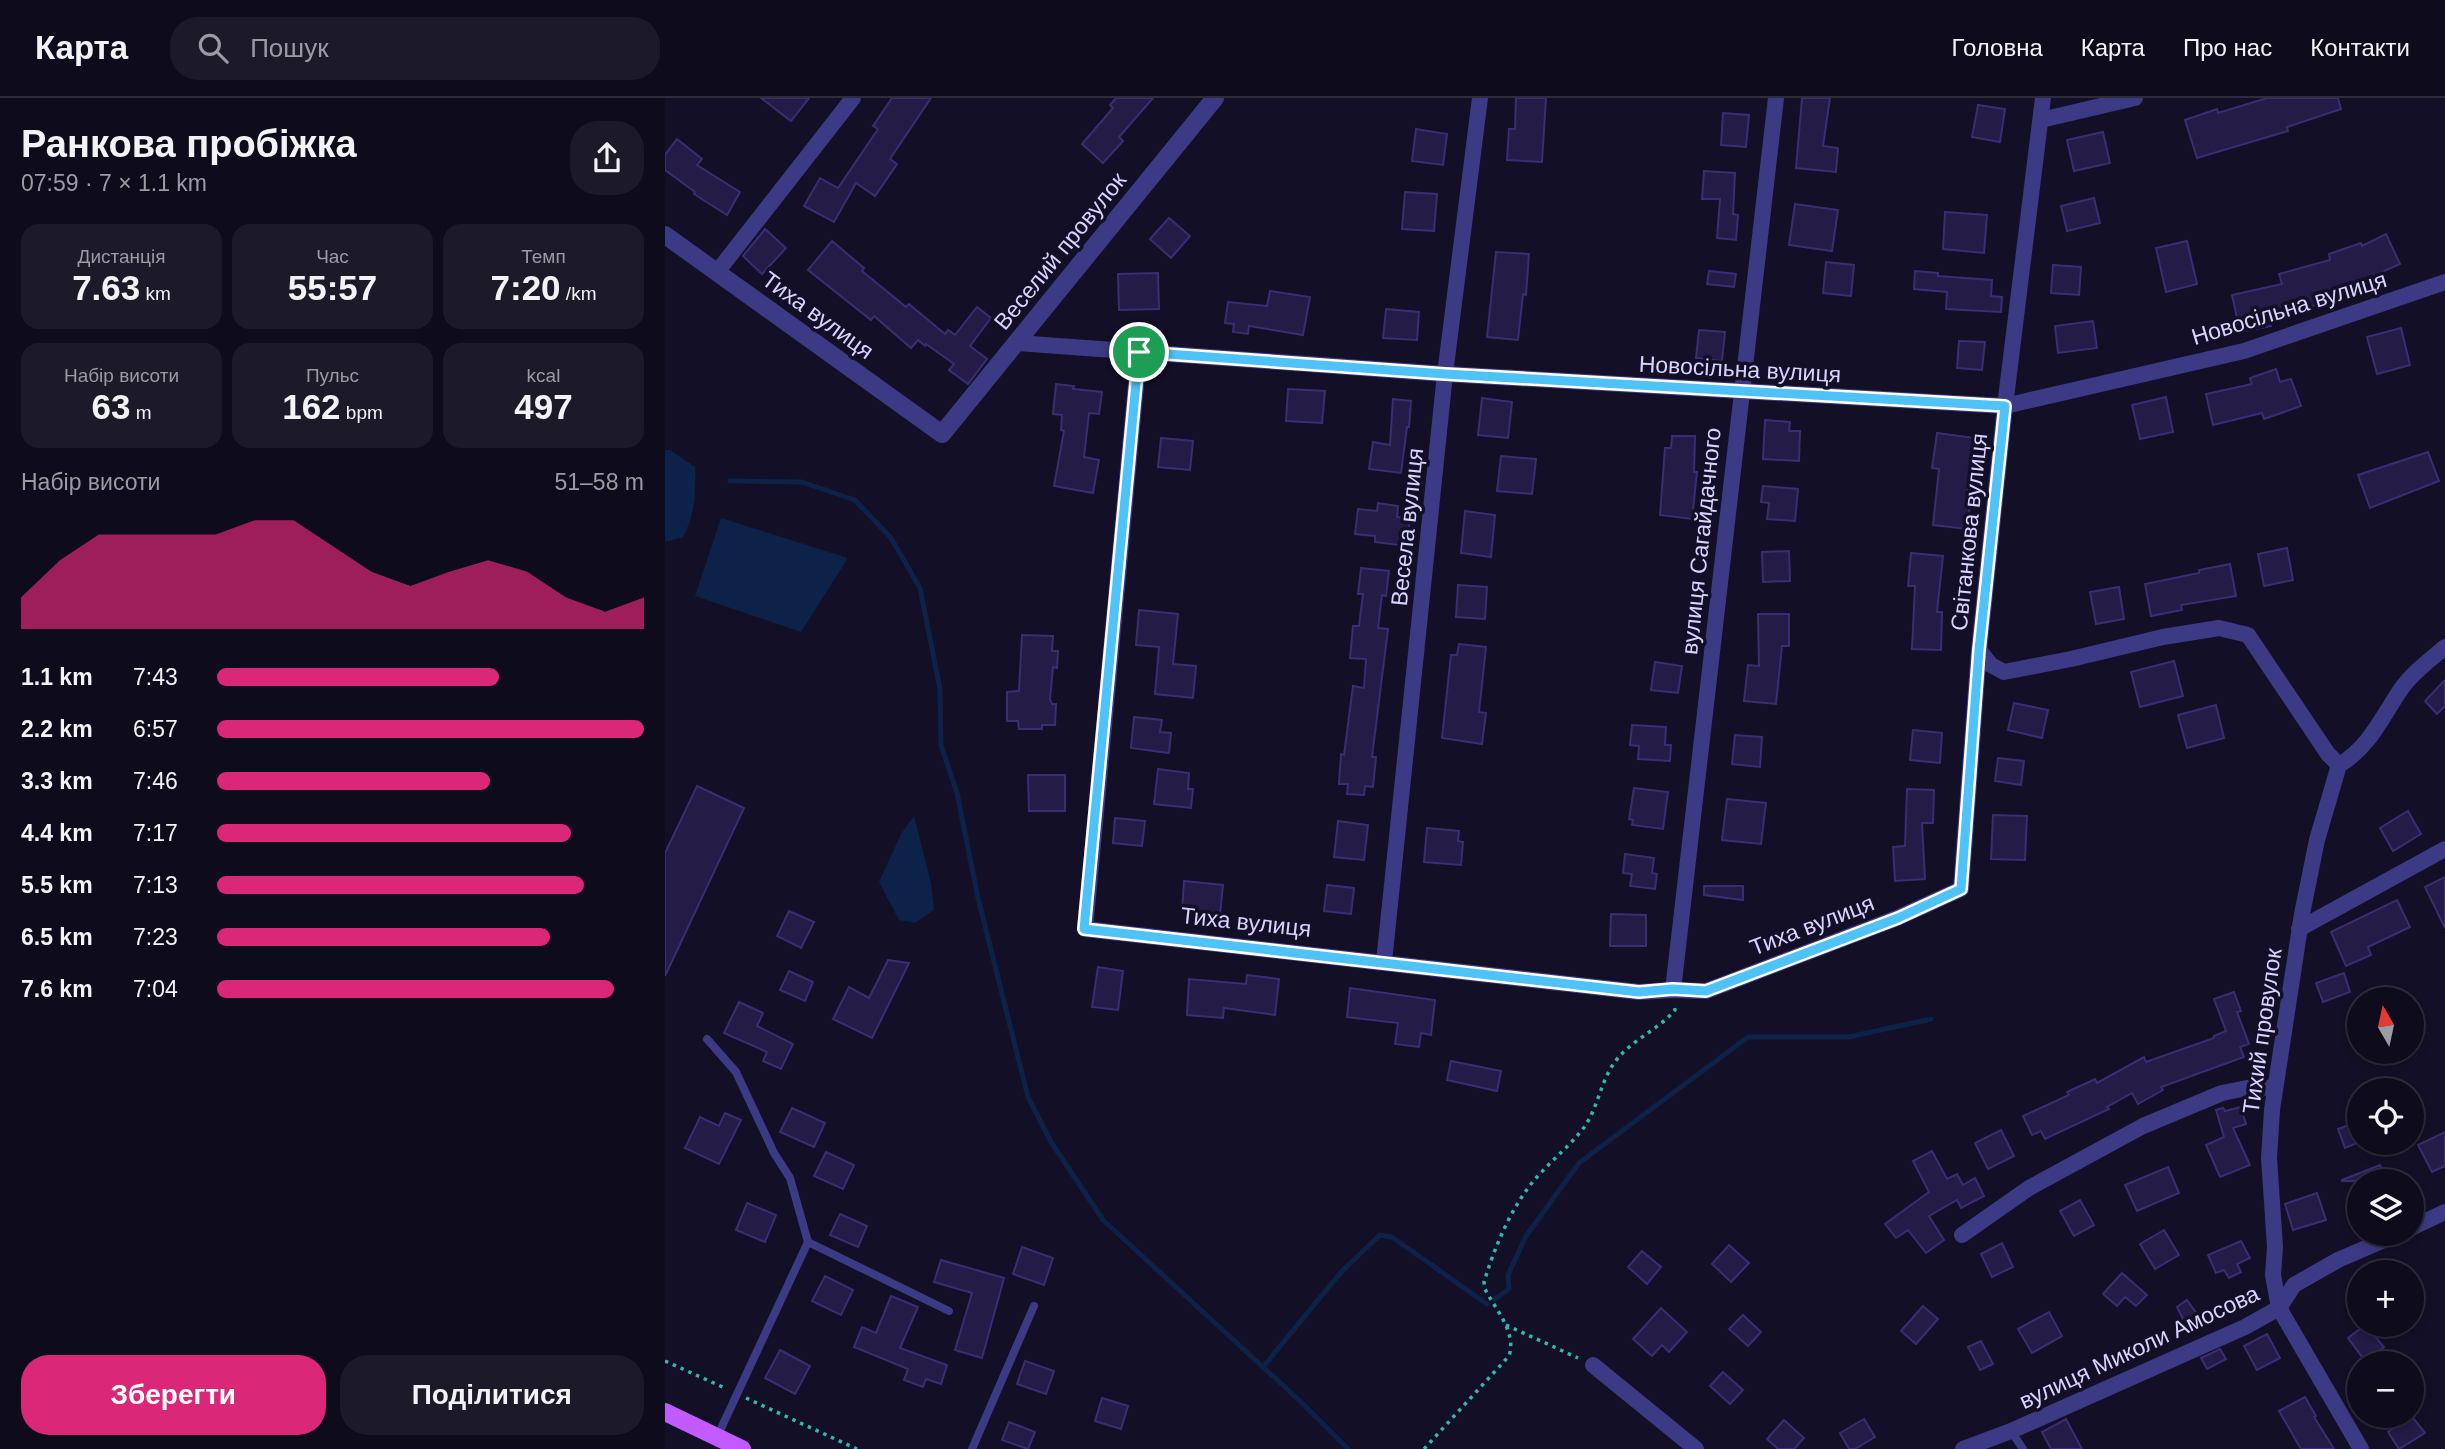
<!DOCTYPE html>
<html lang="uk">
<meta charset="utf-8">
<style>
:root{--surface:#0e0b1c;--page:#1c1929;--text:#f1f3f6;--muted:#9b9ba3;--line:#2e2b3b;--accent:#db2777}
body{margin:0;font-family:Helvetica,sans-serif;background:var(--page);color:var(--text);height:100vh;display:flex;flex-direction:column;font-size:26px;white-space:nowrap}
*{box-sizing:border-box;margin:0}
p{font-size:23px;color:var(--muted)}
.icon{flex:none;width:38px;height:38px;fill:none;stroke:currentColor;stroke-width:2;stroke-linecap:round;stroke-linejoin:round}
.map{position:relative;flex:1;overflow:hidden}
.sheet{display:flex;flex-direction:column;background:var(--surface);width:665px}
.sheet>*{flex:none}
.needle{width:46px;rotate:351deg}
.fabs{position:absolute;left:1682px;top:889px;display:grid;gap:14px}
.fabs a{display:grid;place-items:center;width:77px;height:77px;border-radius:50%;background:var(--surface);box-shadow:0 4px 10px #0003,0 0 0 2px var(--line);font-size:35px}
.pin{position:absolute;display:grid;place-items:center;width:60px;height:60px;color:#fff;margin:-30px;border:4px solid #fff;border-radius:50%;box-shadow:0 2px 7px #0007}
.round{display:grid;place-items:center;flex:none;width:74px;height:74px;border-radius:28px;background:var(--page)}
.headline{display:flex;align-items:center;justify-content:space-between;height:119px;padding:0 21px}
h1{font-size:38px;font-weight:600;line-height:52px}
.figures{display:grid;grid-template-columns:repeat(3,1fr);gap:10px;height:119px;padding:7px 21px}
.figures div{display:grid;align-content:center;border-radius:18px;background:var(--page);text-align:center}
.figures b{font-size:35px;font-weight:600}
.figures small{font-size:19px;font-weight:400}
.figures p{font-size:19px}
.chart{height:196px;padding:14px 21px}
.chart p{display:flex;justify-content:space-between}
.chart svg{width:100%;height:126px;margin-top:7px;fill:var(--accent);opacity:.7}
.button{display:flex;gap:14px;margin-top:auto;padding:14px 21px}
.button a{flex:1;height:80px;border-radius:28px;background:var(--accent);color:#fff;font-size:28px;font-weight:600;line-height:80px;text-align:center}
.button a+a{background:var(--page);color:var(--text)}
ul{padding:0 21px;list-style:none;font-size:23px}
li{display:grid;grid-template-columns:112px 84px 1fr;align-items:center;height:52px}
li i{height:18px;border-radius:9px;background:var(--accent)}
header{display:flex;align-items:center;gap:42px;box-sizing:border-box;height:98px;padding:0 35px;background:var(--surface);border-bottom:2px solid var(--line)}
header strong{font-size:33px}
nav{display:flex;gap:38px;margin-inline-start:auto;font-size:24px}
.search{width:490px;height:63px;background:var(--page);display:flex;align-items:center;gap:18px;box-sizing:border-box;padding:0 24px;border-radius:28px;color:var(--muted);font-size:26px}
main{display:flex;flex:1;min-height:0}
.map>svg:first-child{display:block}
.water{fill:#0c2248}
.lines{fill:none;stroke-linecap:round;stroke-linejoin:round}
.stream{stroke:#0c2248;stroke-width:5}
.building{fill:#241b47;stroke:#3b2d73;stroke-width:2}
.path{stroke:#2fb8b0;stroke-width:3.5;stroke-dasharray:3.5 5;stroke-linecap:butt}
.service{stroke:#3d3a85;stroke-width:8}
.minor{stroke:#3d3a85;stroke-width:16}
.tertiary{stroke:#3d3a85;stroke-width:18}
.primary{stroke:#c25bff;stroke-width:18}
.route-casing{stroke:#fff;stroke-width:14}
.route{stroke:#4fc3f7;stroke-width:9}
.labels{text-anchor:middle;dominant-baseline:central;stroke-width:7;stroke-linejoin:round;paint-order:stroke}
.street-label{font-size:23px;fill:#d9d4ff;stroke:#130f26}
</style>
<header>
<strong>Карта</strong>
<div class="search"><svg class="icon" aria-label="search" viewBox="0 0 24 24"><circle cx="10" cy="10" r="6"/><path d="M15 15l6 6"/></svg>Пошук</div>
<nav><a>Головна</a><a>Карта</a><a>Про нас</a><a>Контакти</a></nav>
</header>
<main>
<section class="sheet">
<div class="headline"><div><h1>Ранкова пробіжка</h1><p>07:59 · 7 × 1.1 km</p></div><a class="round"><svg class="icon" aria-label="share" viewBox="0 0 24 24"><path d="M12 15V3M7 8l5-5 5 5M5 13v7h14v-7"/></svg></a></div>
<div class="figures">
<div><p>Дистанція</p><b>7.63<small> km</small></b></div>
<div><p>Час</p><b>55:57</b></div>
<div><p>Темп</p><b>7:20<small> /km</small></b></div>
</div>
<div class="figures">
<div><p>Набір висоти</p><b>63<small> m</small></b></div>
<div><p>Пульс</p><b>162<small> bpm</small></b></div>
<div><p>kcal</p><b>497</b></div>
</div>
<div class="chart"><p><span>Набір висоти</span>51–58 m</p>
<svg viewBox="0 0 160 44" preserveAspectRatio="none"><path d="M0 44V33L10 20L20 11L30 11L40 11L50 11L60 6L70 6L80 15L90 24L100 29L110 24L120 20L130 24L140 33L150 38L160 33V44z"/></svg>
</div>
<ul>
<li><b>1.1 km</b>7:43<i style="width:66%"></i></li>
<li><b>2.2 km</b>6:57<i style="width:100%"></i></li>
<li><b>3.3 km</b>7:46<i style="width:64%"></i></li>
<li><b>4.4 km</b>7:17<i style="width:83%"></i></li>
<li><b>5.5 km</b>7:13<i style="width:86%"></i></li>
<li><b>6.5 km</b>7:23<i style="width:78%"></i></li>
<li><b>7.6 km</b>7:04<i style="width:93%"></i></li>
</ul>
<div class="button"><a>Зберегти</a><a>Поділитися</a></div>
</section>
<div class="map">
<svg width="1780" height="1351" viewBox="0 0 1780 1351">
<rect width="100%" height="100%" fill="#130f26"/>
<g class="water">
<path d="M0,352h5l25,17c1,25 0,48 -12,70l-18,5z"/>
<polygon points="56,420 183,460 136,534 30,498"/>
<polygon points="249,718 266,785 269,812 250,825 234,822 214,784 236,736"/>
</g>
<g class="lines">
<g class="stream">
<polyline points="65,383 137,384 190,402 226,440 255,490 275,591 276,647 292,695 313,800 363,999 386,1044 438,1122 635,1303 683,1351"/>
<polyline points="830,1201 844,1191 843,1177 861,1138 914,1065 1083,939 1184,939 1266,921"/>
<polyline points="598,1269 677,1173 715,1137 727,1139 822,1206"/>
</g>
</g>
<g class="building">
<polygon points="96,0 144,0 126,23"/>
<polygon points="227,0 266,0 225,61 232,66 210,98 191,85 169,124 139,108 155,80 173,90 213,31 208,28"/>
<polygon points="451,0 488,0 454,39 458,43 438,65 417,46 448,10 445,7"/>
<polygon points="851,0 881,0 877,64 842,62 844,31 850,31"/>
<polygon points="1137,0 1165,0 1158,48 1173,50 1171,74 1131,70"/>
<polygon points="1602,0 1673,0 1676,11 1622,29 1623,33 1532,60 1520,22 1552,11 1553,15"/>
<polygon points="1313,7 1340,11 1335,44 1307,39"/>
<polygon points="1058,15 1084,17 1081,49 1056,47"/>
<polygon points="751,31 782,36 778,67 747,63"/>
<polygon points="1438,34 1445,65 1409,73 1402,42"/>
<polygon points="12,41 37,61 32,67 75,94 62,117 29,96 30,94 0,72 0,57"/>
<polygon points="1039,73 1070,75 1068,116 1073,117 1071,142 1052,140 1055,101 1037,101"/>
<polygon points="740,94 772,96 769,133 737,131"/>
<polygon points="1429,100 1435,125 1402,133 1396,108"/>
<polygon points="1130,106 1173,112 1167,153 1124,147"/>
<polygon points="1280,114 1322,117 1319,155 1278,151"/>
<polygon points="504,120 525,138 506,160 485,141"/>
<polygon points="100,131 121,150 97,176 78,158"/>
<polygon points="1721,136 1735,166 1708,178 1710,184 1661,201 1662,204 1604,220 1606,228 1575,234 1567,197 1617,186 1614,176 1665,162 1664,156 1696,145 1697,148"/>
<polygon points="167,143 199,170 197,173 241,209 244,206 280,236 283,232 290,237 312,209 326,220 305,248 322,261 303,286 284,272 289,266 261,246 260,248 253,242 246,250 209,218 206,222 143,172"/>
<polygon points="1522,143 1532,186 1501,194 1491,150"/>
<polygon points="831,154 864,156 861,197 858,196 853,242 822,239"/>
<polygon points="1161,164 1189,167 1186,198 1158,195"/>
<polygon points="1388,167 1416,169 1414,197 1386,195"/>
<polygon points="1044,173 1071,176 1069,189 1042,186"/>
<polygon points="1250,173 1273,175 1273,178 1327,182 1326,198 1337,199 1336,214 1281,211 1282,194 1249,191"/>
<polygon points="493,175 494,211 454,212 453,176"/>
<polygon points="605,193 645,199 638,237 584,228 583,236 568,234 569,226 560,225 563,204 602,208"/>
<polygon points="721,211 754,214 752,242 718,240"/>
<polygon points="1428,223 1432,250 1393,255 1390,228"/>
<polygon points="1736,230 1745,267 1712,276 1702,239"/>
<polygon points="1034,232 1060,234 1057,263 1031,260"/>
<polygon points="1294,243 1320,244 1317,272 1292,270"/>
<polygon points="1611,271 1615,284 1626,281 1636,308 1599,321 1597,315 1548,327 1541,296 1587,286 1585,280"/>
<polygon points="391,286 409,288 408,291 437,294 434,316 424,315 419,359 434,362 428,395 389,388 399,333 396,332 397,317 388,316"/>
<polygon points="623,291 660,293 657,325 621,323"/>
<polygon points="1501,299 1508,334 1475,341 1467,307"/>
<polygon points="817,300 847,304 843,340 813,337"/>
<polygon points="728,301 746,303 744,329 742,329 736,375 704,371 708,344 725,347"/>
<polygon points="1100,322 1125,324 1124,333 1135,333 1134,363 1098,361"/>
<polygon points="1272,335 1310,340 1302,398 1306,399 1302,431 1268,427 1274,371 1267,370"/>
<polygon points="1007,338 1030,338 1029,374 1032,374 1027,421 995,417 1000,350 1006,350"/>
<polygon points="496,340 528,343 525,372 493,369"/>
<polygon points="1763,354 1774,383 1705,410 1693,377"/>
<polygon points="836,358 871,361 867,396 832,393"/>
<polygon points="1098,388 1133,391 1130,423 1102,421 1104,405 1096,404"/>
<polygon points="713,405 733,408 732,419 745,421 743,437 735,437 734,447 710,444 710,438 690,436 693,411 712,413"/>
<polygon points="800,413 830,417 826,459 796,455"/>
<polygon points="1622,450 1628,482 1599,488 1593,456"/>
<polygon points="1124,453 1125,483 1098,484 1097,454"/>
<polygon points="1246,455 1278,458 1272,514 1277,514 1276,552 1247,551 1250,488 1243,488"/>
<polygon points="1565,466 1571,498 1516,507 1517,512 1486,518 1480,486 1534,475 1534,472"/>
<polygon points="696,470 724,473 721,498 717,497 713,530 723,531 707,659 711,659 708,689 700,688 699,697 682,696 683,686 674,686 676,656 679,657 688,588 699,590 701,561 685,560 688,528 694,528 698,496 693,496"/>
<polygon points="793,487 822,489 820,521 791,519"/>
<polygon points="1454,489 1459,521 1431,526 1425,494"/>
<polygon points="474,512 513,516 508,566 531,568 528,600 490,596 494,549 471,547"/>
<polygon points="1093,516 1124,516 1124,548 1117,548 1111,606 1079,603 1083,567 1094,568"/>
<polygon points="357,537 388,538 387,553 393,553 392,570 388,569 385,601 387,606 391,606 390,627 377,627 377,631 354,631 353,623 342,623 342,594 354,593"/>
<polygon points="794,546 821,549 814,614 821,615 817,646 777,640 786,557 792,557"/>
<polygon points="1509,563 1518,598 1475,609 1466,574"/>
<polygon points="990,564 1017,568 1013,595 986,592"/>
<polygon points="1780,582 1780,608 1772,616 1760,603"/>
<polygon points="1349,605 1383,612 1377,640 1343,632"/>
<polygon points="1551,607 1559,640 1522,650 1513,617"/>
<polygon points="469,619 497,622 495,634 506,635 504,655 466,650"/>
<polygon points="967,627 1001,629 1000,647 1006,647 1005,663 973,661 974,648 965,647"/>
<polygon points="1248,632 1277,635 1275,665 1245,662"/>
<polygon points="1070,637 1097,639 1095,669 1067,666"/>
<polygon points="1333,660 1359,663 1356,687 1330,683"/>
<polygon points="493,671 524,675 523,691 528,691 526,710 489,706"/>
<polygon points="363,677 400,677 400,713 364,713"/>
<polygon points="32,688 79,710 0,878 0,755"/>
<polygon points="969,690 1003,694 998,731 967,727 968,722 964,721"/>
<polygon points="1242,691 1269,692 1268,725 1257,725 1260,781 1230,783 1228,749 1240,748"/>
<polygon points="1062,701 1101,705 1096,746 1057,742"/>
<polygon points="1743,713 1756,736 1728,753 1715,730"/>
<polygon points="1328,717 1362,718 1360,762 1326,761"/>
<polygon points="450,720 480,723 477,748 448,745"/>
<polygon points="673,723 703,727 699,762 669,759"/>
<polygon points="762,730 794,733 793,743 798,744 796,767 759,764"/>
<polygon points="960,756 989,760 987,775 992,776 990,791 965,788 967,776 958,775"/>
<polygon points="1780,779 1780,830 1760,789"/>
<polygon points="519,783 558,787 555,816 517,813"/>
<polygon points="662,787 689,790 686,816 659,813"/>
<polygon points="1039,788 1078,788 1078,802 1039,797"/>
<polygon points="1732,802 1745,829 1703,849 1706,857 1681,868 1666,834"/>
<polygon points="124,813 149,824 136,850 112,838"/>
<polygon points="946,816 981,817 981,848 945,848"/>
<polygon points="223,862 244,865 207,940 168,921 184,889 204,900"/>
<polygon points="433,869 458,873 453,912 427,909"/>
<polygon points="124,873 148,884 140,903 115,892"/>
<polygon points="1679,875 1685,894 1658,904 1651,885"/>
<polygon points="582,877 614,881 610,917 559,910 558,920 522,917 524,881 581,886"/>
<polygon points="685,890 770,902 766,937 756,935 754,949 730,946 733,925 682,919"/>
<polygon points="1569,894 1576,913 1572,914 1584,946 1575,949 1579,959 1496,989 1498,992 1473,1006 1467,995 1442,1009 1444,1011 1380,1041 1376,1033 1367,1037 1358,1018 1404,997 1402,994 1430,981 1432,985 1479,959 1481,964 1549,940 1549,938 1561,933 1549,901"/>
<polygon points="74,904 98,915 92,928 128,946 116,971 98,963 102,954 59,935"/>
<polygon points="786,963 836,973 832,993 782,982"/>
<polygon points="1576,1009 1581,1026 1568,1030 1585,1067 1555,1079 1541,1047 1559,1039 1551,1012 1558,1010 1560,1013"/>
<polygon points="127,1010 160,1025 149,1049 115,1034"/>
<polygon points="60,1015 76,1022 54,1066 20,1050 35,1019 54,1028"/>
<polygon points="1694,1023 1694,1044 1680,1050 1673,1031"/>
<polygon points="1336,1032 1349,1058 1323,1071 1310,1045"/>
<polygon points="1780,1034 1780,1068 1767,1074 1753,1047"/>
<polygon points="1267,1053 1282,1081 1292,1076 1298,1087 1310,1080 1319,1098 1296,1110 1292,1102 1264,1118 1279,1142 1261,1155 1243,1132 1231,1140 1220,1126 1264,1094 1248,1063"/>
<polygon points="161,1054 189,1067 178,1091 149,1078"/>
<polygon points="1715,1067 1722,1083 1677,1083 1677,1082"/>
<polygon points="1503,1069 1514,1095 1472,1113 1460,1087"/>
<polygon points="1652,1095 1661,1122 1628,1132 1620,1106"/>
<polygon points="1415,1102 1429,1127 1409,1138 1395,1113"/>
<polygon points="82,1105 111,1117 100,1144 71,1132"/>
<polygon points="175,1116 202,1128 193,1149 165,1137"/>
<polygon points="1499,1132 1514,1157 1490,1171 1475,1146"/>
<polygon points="1576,1143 1585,1160 1572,1166 1576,1174 1564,1180 1559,1172 1551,1175 1543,1157"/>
<polygon points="1337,1145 1348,1169 1327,1179 1316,1156"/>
<polygon points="1064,1147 1084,1165 1066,1184 1047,1166"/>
<polygon points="357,1149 388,1160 379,1187 348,1176"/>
<polygon points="977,1153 996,1169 982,1186 963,1169"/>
<polygon points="276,1162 339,1180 317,1260 290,1252 307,1195 269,1184"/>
<polygon points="1457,1175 1482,1197 1471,1208 1460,1199 1452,1208 1438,1196"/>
<polygon points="160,1178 188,1192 176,1217 147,1203"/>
<polygon points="226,1198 253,1209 235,1250 282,1267 276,1286 261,1281 258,1289 239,1282 243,1271 189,1249 197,1229 211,1235"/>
<polygon points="1522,1202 1532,1216 1520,1225 1512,1209"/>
<polygon points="1258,1208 1273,1221 1251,1246 1236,1233"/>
<polygon points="996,1210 1022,1234 1004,1254 997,1247 987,1258 968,1241"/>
<polygon points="1384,1214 1397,1238 1367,1255 1353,1231"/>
<polygon points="1078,1217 1096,1234 1083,1248 1064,1231"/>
<polygon points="1700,1227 1719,1249 1700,1263 1683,1240"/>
<polygon points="1602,1236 1615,1260 1592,1272 1579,1248"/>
<polygon points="1316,1243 1328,1266 1315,1272 1303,1249"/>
<polygon points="1555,1251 1561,1261 1542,1271 1536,1260"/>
<polygon points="115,1252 145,1268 130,1296 100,1280"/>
<polygon points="360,1263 389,1273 381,1296 352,1286"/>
<polygon points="1058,1274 1078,1292 1065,1306 1045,1288"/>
<polygon points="1640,1299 1651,1318 1649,1319 1669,1351 1636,1351 1614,1313"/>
<polygon points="437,1300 463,1308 456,1331 430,1323"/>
<polygon points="1746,1317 1760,1335 1734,1351 1723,1334"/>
<polygon points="1199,1321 1210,1339 1190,1351 1184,1351 1175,1335"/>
<polygon points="1401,1321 1417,1351 1386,1351 1377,1334"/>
<polygon points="1119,1322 1139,1340 1129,1351 1113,1351 1102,1341"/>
<polygon points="344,1324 370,1334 363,1351 337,1342"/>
</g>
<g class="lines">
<g class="path">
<polyline points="841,1227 913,1260"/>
<polyline points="0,1263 62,1291"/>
<polyline points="81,1300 192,1351"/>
<path d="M759,1351l85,-93c8,-24 -14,-47 -24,-67l-1,-7c11,-36 28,-77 53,-105 16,-18 34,-32 48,-51 14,-21 16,-48 33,-68 16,-19 41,-29 57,-48l-1,-4"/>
</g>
<g class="service">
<polyline points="42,941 71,974 109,1055 125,1080 143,1144"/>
<polyline points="1346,1333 1358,1351"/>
<polyline points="52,1339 143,1144 284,1213"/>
<polyline points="307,1351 369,1208"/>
</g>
<g class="minor">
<polyline points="1376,22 1470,0"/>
<polyline points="52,174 188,0"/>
<polyline points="352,245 780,276 1340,308 1579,253 1780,184"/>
<polyline points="474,254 420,831 974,894 1008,892 1041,893 1232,820 1296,791 1314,552 1340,308 1378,0"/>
<path d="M1314,552l12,15 13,7 67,-13 92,-22 56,-9 29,7 80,119 11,11c30,-17 43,-48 62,-76 11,-16 29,-29 44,-42"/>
<polyline points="1674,667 1652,742 1637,816 1607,1012 1604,1060 1610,1149 1608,1177 1614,1210 1696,1351"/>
<polyline points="1634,831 1780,751"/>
<polyline points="719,864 780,276 815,0"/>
<polyline points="1008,892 1111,0"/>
<polyline points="1746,1130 1780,1114"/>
<polyline points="1297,1137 1364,1090 1478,1028 1557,995 1587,989 1610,990"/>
<polyline points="928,1267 1031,1351"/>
<polyline points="1298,1351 1346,1333 1580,1229 1614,1210 1629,1187 1673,1162 1733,1136"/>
</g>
<polyline class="tertiary" points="0,137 277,336 550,0"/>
<polyline class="primary" points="0,1314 77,1351"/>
</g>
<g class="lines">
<defs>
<polygon id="route" points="474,254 780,276 1340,308 1314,552 1296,791 1233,820 1041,893 1008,891 974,894 419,831"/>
</defs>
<use href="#route" class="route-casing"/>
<use href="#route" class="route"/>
</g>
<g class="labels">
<g class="street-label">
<text transform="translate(395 153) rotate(-51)">Веселий провулок</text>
<text transform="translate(1624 210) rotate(-17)">Новосільна вулиця</text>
<text transform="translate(153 217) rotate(36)">Тиха вулиця</text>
<text transform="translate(1075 271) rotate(3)">Новосільна вулиця</text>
<text transform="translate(742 429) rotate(-84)">Весела вулиця</text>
<text transform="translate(1304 434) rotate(-84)">Світанкова вулиця</text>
<text transform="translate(1036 443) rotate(-84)">вулиця Сагайдачного</text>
<text transform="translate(581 824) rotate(6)">Тиха вулиця</text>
<text transform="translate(1147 827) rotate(-21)">Тиха вулиця</text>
<text transform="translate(1597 933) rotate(-82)">Тихий провулок</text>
<text transform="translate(1474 1249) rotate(-25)">вулиця Миколи Амосова</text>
</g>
</g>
</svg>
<div class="fabs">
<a><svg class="needle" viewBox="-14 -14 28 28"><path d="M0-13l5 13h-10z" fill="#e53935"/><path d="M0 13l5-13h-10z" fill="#9b9ba3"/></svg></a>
<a><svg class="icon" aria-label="locate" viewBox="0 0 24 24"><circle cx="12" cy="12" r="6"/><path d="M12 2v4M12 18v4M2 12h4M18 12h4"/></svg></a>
<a><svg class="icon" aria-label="layers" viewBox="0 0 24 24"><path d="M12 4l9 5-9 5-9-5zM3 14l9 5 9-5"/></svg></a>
<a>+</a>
<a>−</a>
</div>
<div class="pin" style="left:474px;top:254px;background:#1e9e55"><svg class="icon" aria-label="arrive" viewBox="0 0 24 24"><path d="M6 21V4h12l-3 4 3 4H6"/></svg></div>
</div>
</main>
